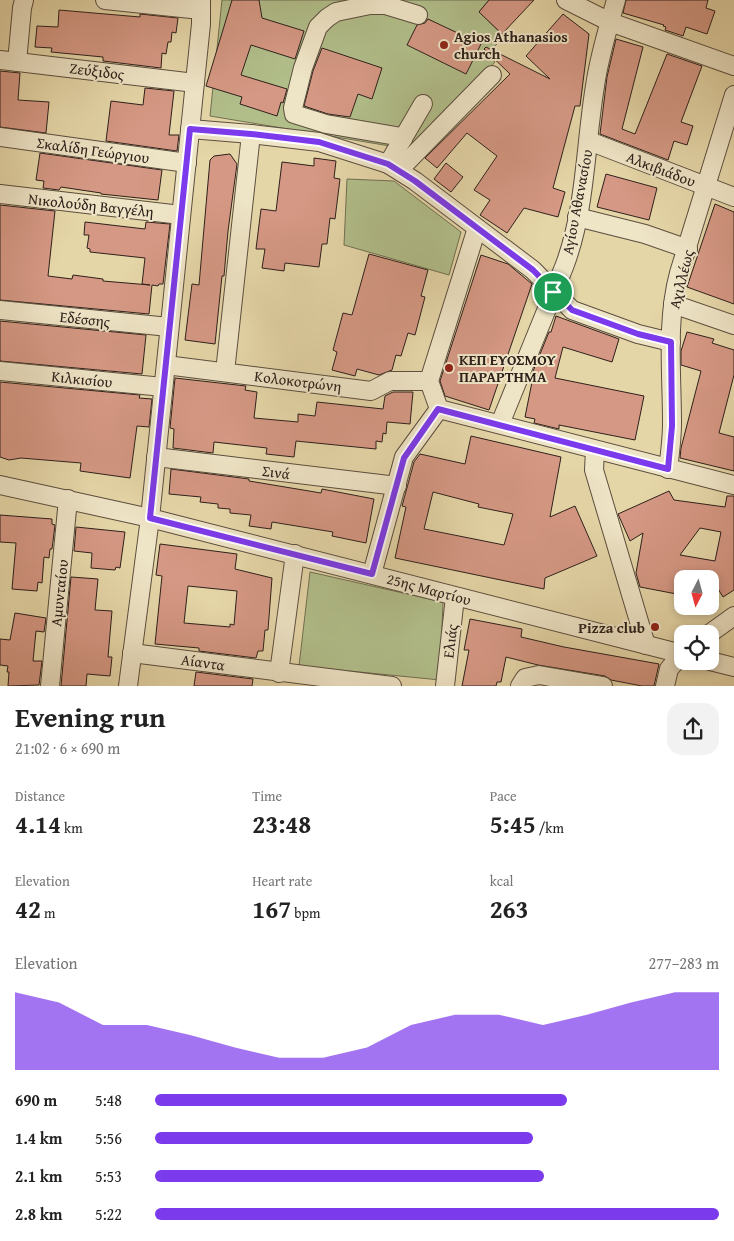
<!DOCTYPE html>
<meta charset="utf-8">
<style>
:root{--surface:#fff;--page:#f2f2f2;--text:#222;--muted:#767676;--accent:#7c3aed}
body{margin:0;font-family:"Gentium Book Plus",serif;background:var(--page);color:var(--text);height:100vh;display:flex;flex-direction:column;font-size:19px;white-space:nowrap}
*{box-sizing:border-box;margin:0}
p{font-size:16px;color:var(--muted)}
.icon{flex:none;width:28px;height:28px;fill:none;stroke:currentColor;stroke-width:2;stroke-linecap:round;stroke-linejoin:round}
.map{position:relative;height:686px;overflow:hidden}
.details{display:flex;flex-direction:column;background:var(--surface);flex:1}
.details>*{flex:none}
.needle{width:32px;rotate:186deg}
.controls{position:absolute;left:674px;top:570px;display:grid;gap:10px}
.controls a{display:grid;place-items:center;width:45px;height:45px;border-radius:10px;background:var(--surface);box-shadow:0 2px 8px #0003;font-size:25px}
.pin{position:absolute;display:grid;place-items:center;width:42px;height:42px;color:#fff;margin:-21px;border:2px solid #fff;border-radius:50%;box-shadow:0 1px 5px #0007}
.round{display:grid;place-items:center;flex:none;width:52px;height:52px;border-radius:15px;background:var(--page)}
.overview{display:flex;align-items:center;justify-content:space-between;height:85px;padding:0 15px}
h1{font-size:28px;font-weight:800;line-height:38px}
.stats{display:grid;grid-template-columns:repeat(3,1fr);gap:8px;height:85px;padding:5px 15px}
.stats div{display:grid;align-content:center}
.stats b{font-size:25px;font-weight:800}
.stats small{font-size:14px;font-weight:400}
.stats p{font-size:14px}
.chart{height:140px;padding:10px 15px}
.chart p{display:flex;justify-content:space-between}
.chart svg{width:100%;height:90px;margin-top:5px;fill:var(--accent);opacity:.7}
ul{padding:0 15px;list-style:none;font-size:16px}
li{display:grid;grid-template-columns:80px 60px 1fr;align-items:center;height:38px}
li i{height:12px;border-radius:6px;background:var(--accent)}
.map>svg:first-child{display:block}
.green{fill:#b1be8a;stroke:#706f52}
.building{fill:#d59884;stroke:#2e201b;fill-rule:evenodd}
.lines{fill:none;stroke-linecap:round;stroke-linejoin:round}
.minor-casing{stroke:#5c4e3e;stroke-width:20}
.minor{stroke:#eee4c6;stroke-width:18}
.route-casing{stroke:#fff;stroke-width:10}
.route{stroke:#7c3aed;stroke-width:6}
.poi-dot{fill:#8f2418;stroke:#eee4c6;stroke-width:2}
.labels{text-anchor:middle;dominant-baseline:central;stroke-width:4;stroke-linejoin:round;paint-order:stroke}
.poi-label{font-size:15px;font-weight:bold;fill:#2e201b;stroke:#eee4c6;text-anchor:start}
.street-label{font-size:15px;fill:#2e201b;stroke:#eee4c6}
</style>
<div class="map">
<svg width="734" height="686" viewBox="0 0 734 686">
<rect width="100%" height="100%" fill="#e5d6a8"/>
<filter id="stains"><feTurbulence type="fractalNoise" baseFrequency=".004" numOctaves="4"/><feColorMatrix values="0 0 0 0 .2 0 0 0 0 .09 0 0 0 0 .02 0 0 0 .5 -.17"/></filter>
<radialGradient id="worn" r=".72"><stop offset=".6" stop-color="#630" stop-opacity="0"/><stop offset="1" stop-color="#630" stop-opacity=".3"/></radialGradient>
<g class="green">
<polygon points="222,0 489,0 479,12 504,36 487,55 495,62 414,150 210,116"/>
<polygon points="347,179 394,181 461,232 449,275 344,245"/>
<polygon points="310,572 443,602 440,680 299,666"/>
</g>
<g class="building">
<polygon points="232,0 259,0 262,18 304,31 295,59 251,45 241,75 287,89 283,103 281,102 277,116 240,104 242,97 206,86"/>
<polygon points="489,0 534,0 502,34 479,12"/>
<polygon points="626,0 708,0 706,8 715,11 707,34 686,27 683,36 665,30 666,27 663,26 664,25 623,13"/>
<polygon points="59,10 140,17 140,14 178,18 176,33 172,32 171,42 168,42 166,54 162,53 161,68 103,61 103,57 51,52 52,48 35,47 37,26 58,27"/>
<polygon points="563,14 589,34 580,106 575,106 553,188 565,192 558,217 524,208 507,233 480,215 490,200 474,190 497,156 467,133 437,168 425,158 510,74 484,49 486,47 550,79 526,56"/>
<polygon points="428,19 481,44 466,74 407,45 417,25 425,23"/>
<polygon points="616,39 643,47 622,129 635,134 667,54 702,66 681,122 693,126 687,145 674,141 668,160 600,134 607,77"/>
<polygon points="322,48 382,68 372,99 358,94 350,117 328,114 304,106 313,71"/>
<polygon points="0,71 20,73 18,100 49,102 46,133 0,127"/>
<polygon points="145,88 174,91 169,135 179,135 177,151 106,141 111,101 143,105"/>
<polygon points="40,153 162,170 158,200 101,194 101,193 61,187 59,190 43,188 44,181 36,180"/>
<polygon points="230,154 237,164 228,231 224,276 222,276 215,344 185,340 192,284 199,285 210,160 214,156"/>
<polygon points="314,158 336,161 334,178 340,179 335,219 330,218 327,244 322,244 319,267 285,263 284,271 262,268 265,249 256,249 261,209 276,211 282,162 314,166"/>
<polygon points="446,163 463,177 451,192 434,179"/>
<polygon points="606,174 657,188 649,220 597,207"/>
<polygon points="715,204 734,212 734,304 687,287"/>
<polygon points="0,205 55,211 48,276 72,279 73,275 103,279 103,281 150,285 142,284 145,258 90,252 90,249 87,248 89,235 84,235 85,222 145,229 146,222 170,224 163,284 159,284 158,286 152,285 149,314 0,300"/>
<polygon points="369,254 428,270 421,296 425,297 415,335 408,333 401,356 396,355 392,370 379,375 357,369 355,376 332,370 337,352 333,350 343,313 352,315"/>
<polygon points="481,255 508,264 532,284 489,410 445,396 440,381"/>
<polygon points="556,316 619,339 612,362 563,347 555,378 644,396 635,440 559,425 559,429 534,423 535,419 525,417 532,382 529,381 549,332 551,332"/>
<polygon points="0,321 146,335 142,374 0,361"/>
<polygon points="687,332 714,339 712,343 734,350 734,375 719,433 734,437 734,471 680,458 681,448 701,371 681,365 681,351"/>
<polygon points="175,378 246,386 245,390 257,392 254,418 298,422 298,414 315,416 317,402 383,409 385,396 393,392 413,392 410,424 387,422 386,434 383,433 382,442 376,441 376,449 296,441 294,457 266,454 267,448 214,442 213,453 173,448 174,429 170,428"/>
<polygon points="0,382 140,395 139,398 152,399 149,427 137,426 130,478 80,471 81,463 21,458 9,460 0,457"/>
<path d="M471,436l90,21 -11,60 25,-11 22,50 -52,22 -1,11 -149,-31 11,-51 -4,-1 12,-44 6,-8 45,10zM433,492l46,12 -1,3 35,7 -9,31 -80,-16z"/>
<polygon points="171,469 249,479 249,481 321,493 322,489 374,499 366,543 332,536 333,532 272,522 271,529 249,526 251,515 230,513 230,509 218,508 218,504 200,502 201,497 169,494"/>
<path d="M669,491l5,9 51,7 2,-11h7v94l-11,7 -11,-18h-30v16l-42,-8 -4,-14 7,-40 -13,8 -12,-27zM700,528l21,4 -6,29 -35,-6z"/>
<polygon points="0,515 52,519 52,524 55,525 52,549 50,549 49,558 44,557 42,583 38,582 37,591 12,589 16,543 0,542"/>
<polygon points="76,527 125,532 120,568 116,567 115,570 91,568 92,553 74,551"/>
<path d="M160,544l77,10 -2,15 37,9 -4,52h-3l-2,21h-5l-2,7 -57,-7v-3l-44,-4 7,-68 -6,-1zM188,586l49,5 -3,34 -4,-1v3l-46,-4z"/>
<polygon points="71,577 98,579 95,610 112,611 108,657 112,657 110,676 87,674 86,686 61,686"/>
<polygon points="15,613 46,618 44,632 36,631 33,661 42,661 39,685 8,686 9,672 7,672 8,666 0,665 0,639 10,640"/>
<polygon points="470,619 522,629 521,637 564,647 659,664 654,686 642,686 611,680 605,676 538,665 506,657 501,682 497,682 496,686 462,686 469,650 464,650"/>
<polygon points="196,672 253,679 252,686 194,686"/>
</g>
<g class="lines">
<defs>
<g id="minor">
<polyline points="105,0 201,10"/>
<polyline points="566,0 610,22 734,66"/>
<polyline points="0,60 195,83"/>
<polyline points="17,62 22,8 24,0"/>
<polyline points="190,129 251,134 319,142 388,164 415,181 533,270 572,310 638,334 671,342"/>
<polyline points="0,137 187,163"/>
<polyline points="403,139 396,136 326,124 294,114 293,108 303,68 318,27 327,18 336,12 370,5 385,5 418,15"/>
<polyline points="589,141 734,197"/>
<polyline points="388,164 423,104"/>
<polyline points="399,170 492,75"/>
<polyline points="0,194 181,215"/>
<polyline points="577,217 645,234 688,249"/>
<polyline points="673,304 734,325"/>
<polyline points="0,310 169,327"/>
<polyline points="166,365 371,391 390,381 429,381"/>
<polyline points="0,371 163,387"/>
<polyline points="225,372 251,134"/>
<polyline points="439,409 734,485"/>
<path d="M500,424l64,-157c22,-57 21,-121 31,-181 4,-29 13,-58 21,-86"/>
<polyline points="595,450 594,470 646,645"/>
<polyline points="156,457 397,486"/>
<path d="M668,469c2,-15 4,-31 4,-46 0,-50 -6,-102 7,-150l55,-178"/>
<polyline points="0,485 150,518 682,654"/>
<polyline points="372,574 404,457 439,409 429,381 477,228"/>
<polyline points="709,634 734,616"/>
<polyline points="132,653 392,686"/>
<polyline points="710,661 734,667"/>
<polyline points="279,673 295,554"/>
<polyline points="50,686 68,499"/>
<polyline points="128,686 150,518 201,24 201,0"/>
<polyline points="445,686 455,597"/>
<polyline points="520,686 525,678 539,675 603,686"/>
<polyline points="665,686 669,669 682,654"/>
</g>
</defs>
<use href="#minor" class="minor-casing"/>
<use href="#minor" class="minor"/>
</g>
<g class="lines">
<defs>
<polygon id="route" points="190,129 251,134 319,142 388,164 415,181 533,270 572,310 638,334 671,342 672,426 668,469 438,409 404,458 372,574 150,518"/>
</defs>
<use href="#route" class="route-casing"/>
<use href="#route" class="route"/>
</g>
<g class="poi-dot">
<circle cx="444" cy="45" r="5"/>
<circle cx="449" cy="368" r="5"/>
<circle cx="655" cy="627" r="5"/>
</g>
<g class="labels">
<g class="poi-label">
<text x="454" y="36">Agios Athanasios<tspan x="454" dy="17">church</tspan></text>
<text x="459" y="359">ΚΕΠ ΕΥΟΣΜΟΥ<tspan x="459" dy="17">ΠΑΡΑΡΤΗΜΑ</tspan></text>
<text x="645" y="627" text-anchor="end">Pizza club</text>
</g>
<g class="street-label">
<text transform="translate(97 71) rotate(7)">Ζεύξιδος</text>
<text transform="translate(93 150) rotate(8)">Σκαλίδη Γεώργιου</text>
<text transform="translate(661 169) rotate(21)">Αλκιβιάδου</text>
<text transform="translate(577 202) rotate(-79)">Αγίου Αθανασίου</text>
<text transform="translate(91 205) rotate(6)">Νικολούδη Βαγγέλη</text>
<text transform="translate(681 279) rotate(-76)">Αχιλλέως</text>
<text transform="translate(85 319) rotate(6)">Εδέσσης</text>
<text transform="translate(82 379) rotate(6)">Κιλκισίου</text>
<text transform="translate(298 381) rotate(7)">Κολοκοτρώνη</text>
<text transform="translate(276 472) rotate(7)">Σινά</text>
<text transform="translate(429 589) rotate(15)">25ης Μαρτίου</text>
<text transform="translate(59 593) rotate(-84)">Αμυνταίου</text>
<text transform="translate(450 641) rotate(-83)">Ελιάς</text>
<text transform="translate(203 662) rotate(8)">Αίαντα</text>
</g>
</g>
<rect width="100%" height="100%" filter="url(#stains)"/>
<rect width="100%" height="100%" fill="url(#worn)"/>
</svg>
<div class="controls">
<a><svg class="needle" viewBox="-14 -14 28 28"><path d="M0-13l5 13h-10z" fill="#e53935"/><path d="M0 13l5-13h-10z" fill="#767676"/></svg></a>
<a><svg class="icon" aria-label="locate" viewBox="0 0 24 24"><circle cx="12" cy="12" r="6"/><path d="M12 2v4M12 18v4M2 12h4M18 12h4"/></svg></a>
</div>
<div class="pin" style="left:553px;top:292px;background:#1e9e55"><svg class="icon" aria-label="arrive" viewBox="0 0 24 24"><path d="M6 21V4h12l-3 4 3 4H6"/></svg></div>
</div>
<section class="details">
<div class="overview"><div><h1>Evening run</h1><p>21:02 · 6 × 690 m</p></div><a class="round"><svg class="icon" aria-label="share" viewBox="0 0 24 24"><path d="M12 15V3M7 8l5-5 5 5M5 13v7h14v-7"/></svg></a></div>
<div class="stats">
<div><p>Distance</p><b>4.14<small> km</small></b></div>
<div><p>Time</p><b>23:48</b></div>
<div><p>Pace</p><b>5:45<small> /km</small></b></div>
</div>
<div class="stats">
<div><p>Elevation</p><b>42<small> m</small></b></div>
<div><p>Heart rate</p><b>167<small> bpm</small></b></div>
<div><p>kcal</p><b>263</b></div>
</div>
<div class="chart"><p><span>Elevation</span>277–283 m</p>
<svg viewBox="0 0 160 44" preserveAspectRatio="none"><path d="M0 44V6L10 11L20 22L30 22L40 27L50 33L60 38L70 38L80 33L90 22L100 17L110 17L120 22L130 17L140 11L150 6L160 6V44z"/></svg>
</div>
<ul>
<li><b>690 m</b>5:48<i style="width:73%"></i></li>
<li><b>1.4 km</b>5:56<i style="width:67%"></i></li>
<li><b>2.1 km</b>5:53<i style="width:69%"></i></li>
<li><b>2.8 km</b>5:22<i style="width:100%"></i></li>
</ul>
</section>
